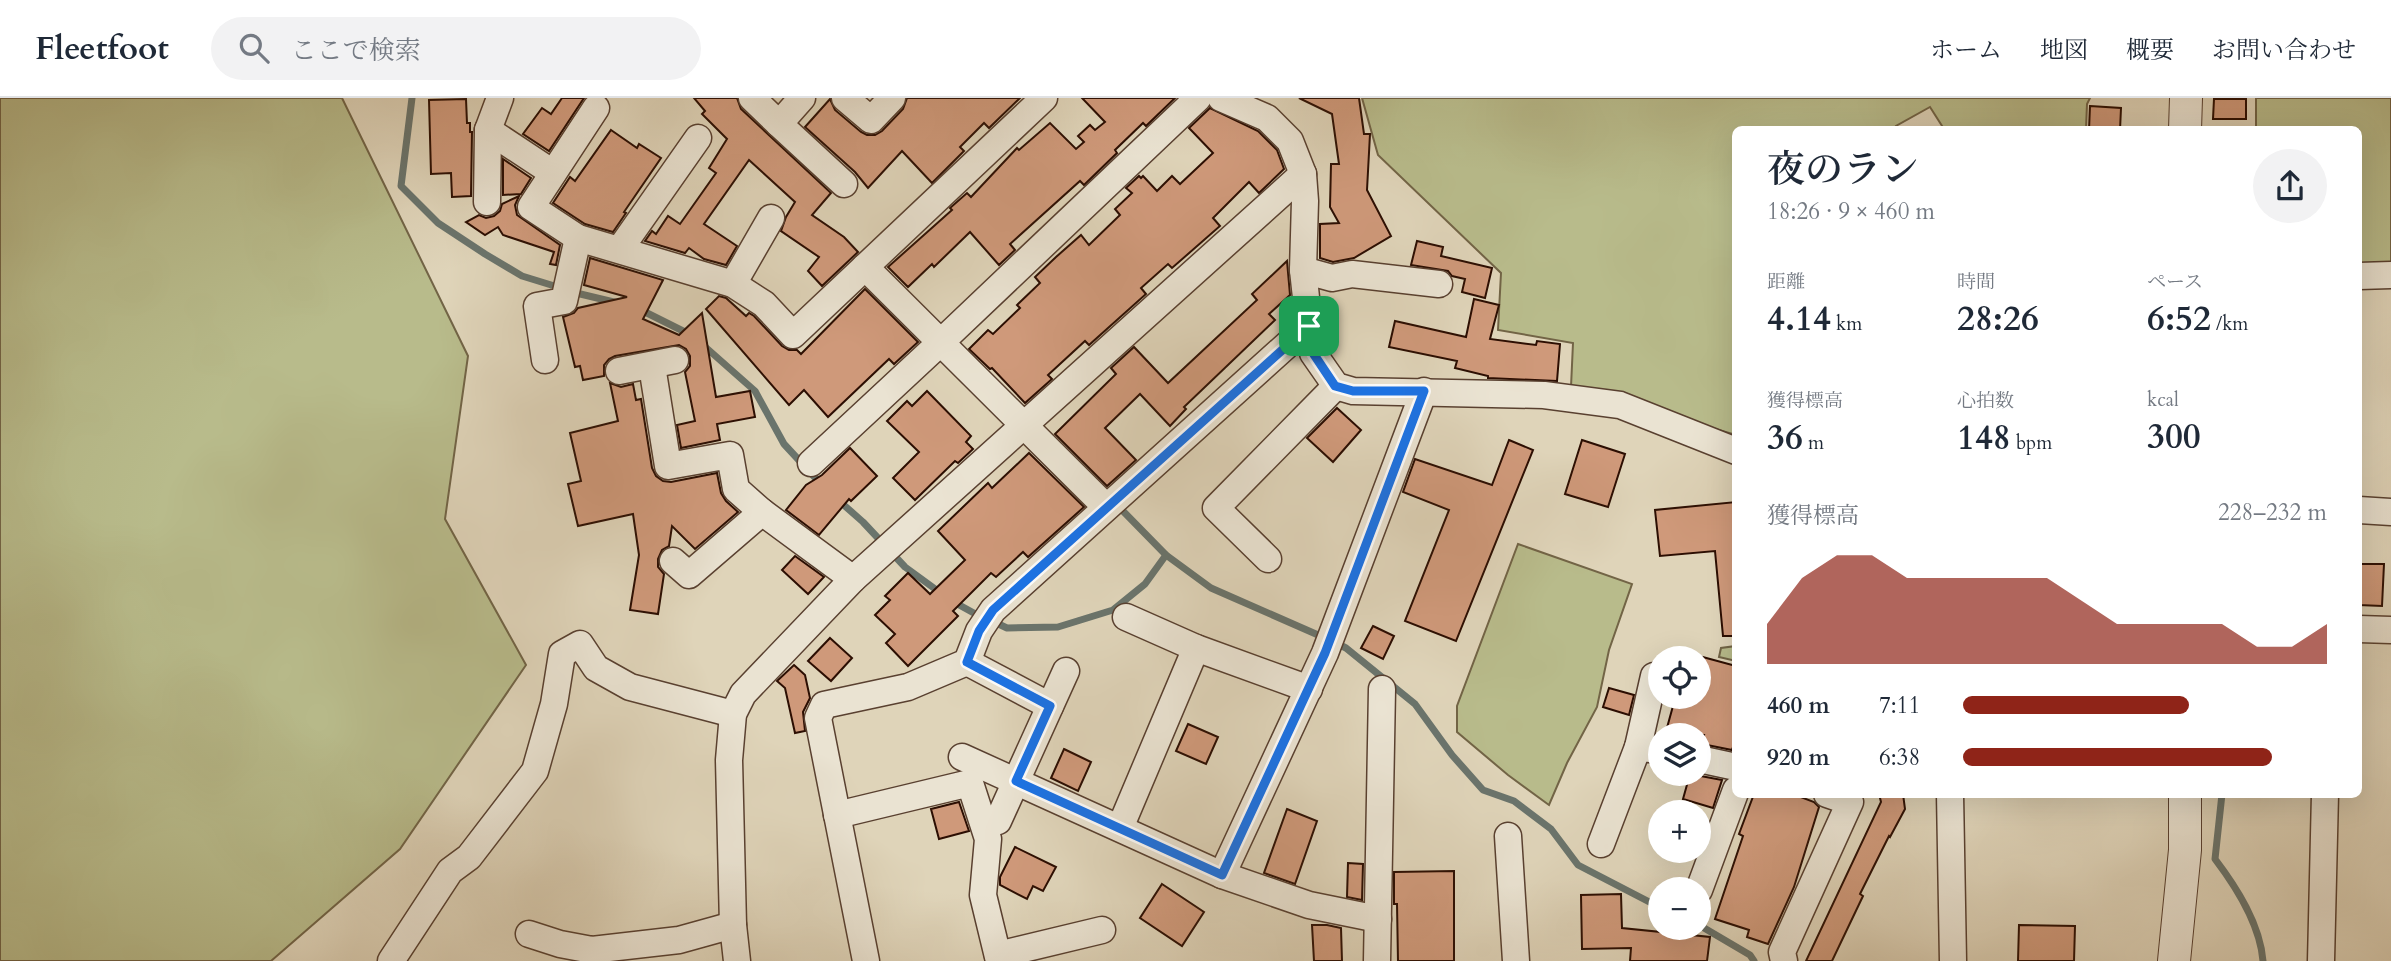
<!DOCTYPE html>
<html lang="ja">
<meta charset="utf-8">
<style>
:root{--surface:#fff;--page:#f2f2f3;--text:#1f2937;--muted:#747a83;--line:#e0e1e3;--accent:#8f2418}
body{margin:0;font-family:Cardo,"Noto Serif JP",serif;background:var(--page);color:var(--text);height:100vh;display:flex;flex-direction:column;font-size:26px;white-space:nowrap}
*{box-sizing:border-box;margin:0}
p{font-size:23px;color:var(--muted)}
.icon{flex:none;width:38px;height:38px;fill:none;stroke:currentColor;stroke-width:2;stroke-linecap:round;stroke-linejoin:round}
.map{position:relative;flex:1;overflow:hidden}
.side{position:absolute;left:1732px;top:28px;width:630px;height:672px;display:flex;flex-direction:column;background:var(--surface);border-radius:10px;box-shadow:0 7px 28px #0002}
.side>*{flex:none}
.controls{position:absolute;left:1648px;top:548px;display:grid;gap:14px}
.controls a{display:grid;place-items:center;width:63px;height:63px;border-radius:50%;background:var(--surface);box-shadow:0 7px 28px #0002;font-size:35px}
.pin{position:absolute;display:grid;place-items:center;width:60px;height:60px;color:#fff;margin:-30px;border-radius:14px;box-shadow:0 4px 10px #0006}
.round{display:grid;place-items:center;flex:none;width:74px;height:74px;border-radius:37px;background:var(--page)}
.headline{display:flex;align-items:center;justify-content:space-between;height:119px;padding:0 35px}
h1{font-size:38px;font-weight:600;line-height:52px}
.metrics{display:grid;grid-template-columns:repeat(3,1fr);gap:10px;height:119px;padding:7px 35px}
.metrics div{display:grid;align-content:center}
.metrics b{font-size:35px;font-weight:600}
.metrics small{font-size:19px;font-weight:400}
.metrics p{font-size:19px}
.chart{height:196px;padding:14px 35px}
.chart p{display:flex;justify-content:space-between}
.chart svg{width:100%;height:126px;margin-top:7px;fill:var(--accent);opacity:.7}
ul{padding:0 35px;list-style:none;font-size:23px}
li{display:grid;grid-template-columns:112px 84px 1fr;align-items:center;height:52px}
li i{height:18px;border-radius:9px;background:var(--accent)}
header{display:flex;align-items:center;gap:42px;box-sizing:border-box;height:98px;padding:0 35px;background:var(--surface);border-bottom:2px solid var(--line)}
header strong{font-size:33px}
nav{display:flex;gap:38px;margin-inline-start:auto;font-size:24px}
.search{width:490px;height:63px;background:var(--page);display:flex;align-items:center;gap:18px;box-sizing:border-box;padding:0 24px;border-radius:38px;color:var(--muted);font-size:26px}
.map>svg:first-child{display:block}
.green{fill:#b8bb8b;stroke:#726446;stroke-width:2}
.lines{fill:none;stroke-linecap:round;stroke-linejoin:round}
.stream{stroke:#6a746c;stroke-width:7}
.building{fill:#cf997a;stroke:#2c0e02;stroke-width:2}
.minor-casing{stroke:#594030;stroke-width:29}
.tertiary-casing{stroke:#594030;stroke-width:34}
.minor{stroke:#eae3d2;stroke-width:26}
.tertiary{stroke:#eae3d2;stroke-width:32}
.route-casing{stroke:#fff;stroke-width:14}
.route{stroke:#1a73e8;stroke-width:9}
</style>
<header>
<strong>Fleetfoot</strong>
<div class="search"><svg class="icon" aria-label="search" viewBox="0 0 24 24"><circle cx="10" cy="10" r="6"/><path d="M15 15l6 6"/></svg>ここで検索</div>
<nav><a>ホーム</a><a>地図</a><a>概要</a><a>お問い合わせ</a></nav>
</header>
<div class="map">
<svg width="2391" height="863" viewBox="0 0 2391 863">
<rect width="100%" height="100%" fill="#dfd4b9"/>
<filter id="stains"><feTurbulence type="fractalNoise" baseFrequency=".00286" numOctaves="4"/><feColorMatrix values="0 0 0 0 .2 0 0 0 0 .09 0 0 0 0 .02 0 0 0 .5 -.17"/></filter>
<radialGradient id="worn" r=".72"><stop offset=".6" stop-color="#630" stop-opacity="0"/><stop offset="1" stop-color="#630" stop-opacity=".3"/></radialGradient>
<g class="green">
<polygon points="0,0 342,0 468,258 445,421 526,567 400,751 271,863 0,863"/>
<polygon points="1362,0 2090,0 2087,6 2086,31 1944,31 1930,9 1896,28 1897,31 1736,32 1736,337 1571,289 1573,245 1498,232 1501,175 1378,57"/>
<polygon points="2256,0 2391,0 2391,167 2359,168 2359,32 2256,32"/>
<polygon points="1518,446 1632,486 1609,552 1597,609 1567,665 1549,707 1508,677 1457,634 1457,608"/>
<polygon points="1736,548 1736,563 1719,559 1721,550"/>
</g>
<g class="lines">
<g class="stream">
<polyline points="412,0 401,88 438,125 485,156 522,178 561,190"/>
<polyline points="572,194 618,205"/>
<polyline points="639,211 691,237"/>
<polyline points="703,247 755,293 784,346 821,386"/>
<polyline points="837,401 863,424 905,469 942,496"/>
<polyline points="1121,411 1166,457 1211,490 1325,540"/>
<polyline points="952,503 981,519"/>
<polyline points="992,523 1007,530 1058,529 1113,512 1145,486 1166,457"/>
<polyline points="1336,545 1346,550 1415,606 1452,657 1483,692 1514,703 1551,731 1578,767 1661,810"/>
<path d="M2222,696l-7,65c22,29 45,65 48,102"/>
<polyline points="1699,827 1750,857 1754,863"/>
</g>
</g>
<g class="building">
<polygon points="562,0 584,0 549,53 523,36 542,10 551,16"/>
<polygon points="694,0 737,0 741,11 831,95 812,117 844,139 858,154 822,188 808,173 819,159 781,133 786,119 795,104 749,62 704,126 737,148 726,167 704,161 689,150 685,155 645,143 652,133 656,136 668,118 680,126 716,75 709,70 727,41 702,16 705,13"/>
<polygon points="907,0 1020,0 989,30 984,25 960,49 964,53 932,85 902,53 868,90 855,74 805,29 830,1 835,12 861,34 867,37 875,37 882,33 903,11"/>
<polygon points="1082,0 1175,0 1146,28 1143,25 1115,52 1117,55 1084,87 1080,83 1010,146 1015,152 999,167 970,134 934,169 932,166 908,189 888,169 952,112 950,110 967,95 971,99 1017,50 1019,52 1050,25 1076,51 1084,44 1078,38 1090,27 1095,32 1105,24"/>
<polygon points="1299,0 1359,0 1364,36 1370,36 1367,92 1391,138 1354,160 1333,164 1320,160 1320,126 1339,125 1330,109 1331,66 1339,66 1332,16"/>
<polygon points="466,1 467,25 470,25 470,34 472,34 471,98 452,99 451,75 431,76 429,2"/>
<polygon points="2214,1 2246,1 2246,21 2213,21"/>
<polygon points="2090,8 2121,10 2120,32 2089,32"/>
<polygon points="1210,10 1258,33 1277,52 1284,71 1259,95 1249,84 1213,120 1220,128 1172,170 1168,166 1141,190 1146,196 1089,247 1085,243 1048,277 1052,281 1025,305 992,270 990,271 969,251 988,232 993,236 1020,210 1017,207 1040,185 1035,179 1056,159 1081,137 1089,147 1120,117 1115,111 1132,95 1126,90 1139,78 1141,80 1143,78 1157,93 1172,78 1180,86 1213,55 1189,30"/>
<polygon points="611,32 637,50 639,46 661,60 624,114 626,115 613,134 585,126 553,105 570,79 575,83"/>
<polygon points="503,61 531,80 521,96 503,97"/>
<polygon points="519,98 515,107 517,117 560,147 556,167 550,166 554,154 503,137 498,129 485,137 466,124 479,117 486,120 494,118 500,113 502,106"/>
<polygon points="1417,143 1443,149 1441,158 1492,170 1485,200 1462,194 1465,181 1452,178 1448,173 1411,167"/>
<polygon points="590,160 663,182 643,221 679,237 702,215 716,299 750,293 755,319 717,326 720,342 681,350 677,327 695,323 685,274 690,268 690,258 686,251 679,247 615,258 609,261 604,267 604,278 583,282 580,268 575,269 563,219 574,215 578,210 627,199 584,187"/>
<polygon points="1287,163 1290,197 1269,216 1275,222 1184,309 1186,311 1170,328 1140,296 1105,330 1136,362 1107,388 1055,336 1116,276 1111,270 1134,249 1168,285 1257,202 1252,196"/>
<polygon points="865,191 918,244 894,266 889,261 828,319 804,292 789,307 706,211 719,198 726,200 746,218 749,215 754,218 782,248 789,252 797,252 801,256"/>
<polygon points="1474,201 1499,207 1490,241 1536,247 1537,243 1560,246 1557,283 1488,280 1488,278 1455,270 1457,263 1389,249 1395,223 1466,239"/>
<polygon points="610,285 621,289 633,286 636,302 641,301 652,370 656,378 663,383 671,384 717,375 721,395 726,403 738,414 695,451 672,428 669,448 662,452 658,461 658,469 664,476 658,516 630,512 639,457 633,416 578,428 568,386 581,383 570,335 618,323"/>
<polygon points="927,293 971,338 966,344 973,351 958,365 955,363 915,402 893,380 919,354 887,323 907,303 912,308"/>
<polygon points="1337,310 1361,332 1333,364 1307,340"/>
<polygon points="1509,342 1533,352 1456,543 1405,523 1449,412 1403,394 1415,361 1492,387"/>
<polygon points="1582,342 1625,356 1608,409 1565,396"/>
<polygon points="850,350 877,378 851,403 849,401 819,437 786,412 806,387 822,377"/>
<polygon points="1029,355 1084,409 1028,459 1023,454 996,479 991,475 953,513 958,518 908,568 886,545 895,536 875,517 890,502 885,498 908,475 930,496 965,462 938,433 988,385 992,390"/>
<polygon points="1736,404 1736,538 1723,538 1715,453 1660,458 1655,412"/>
<polygon points="795,458 824,479 808,496 782,472"/>
<polygon points="2359,466 2384,466 2382,508 2359,507"/>
<polygon points="1373,528 1394,538 1383,561 1361,550"/>
<polygon points="830,540 852,560 831,583 808,563"/>
<polygon points="1699,558 1736,568 1736,640 1732,652 1702,646 1704,637 1665,637 1673,608 1677,609 1680,598 1699,598"/>
<polygon points="794,567 805,577 810,600 803,614 805,633 795,635 785,590 777,583"/>
<polygon points="1609,590 1634,597 1629,617 1603,609"/>
<polygon points="1188,626 1218,639 1206,666 1176,653"/>
<polygon points="1064,651 1091,664 1078,693 1051,680"/>
<polygon points="1690,676 1722,682 1713,710 1683,701"/>
<polygon points="1754,696 1793,696 1814,704 1819,709 1794,789 1768,846 1747,839 1749,832 1715,821 1743,738 1739,736"/>
<polygon points="1879,696 1903,696 1905,711 1890,739 1889,738 1860,796 1863,798 1832,863 1806,863 1881,704"/>
<polygon points="959,704 969,733 939,741 931,711"/>
<polygon points="1287,711 1317,723 1295,786 1264,775"/>
<polygon points="1015,749 1056,769 1043,793 1033,788 1027,801 1000,787 1000,779"/>
<polygon points="1348,765 1363,766 1362,802 1347,799"/>
<polygon points="1454,773 1454,863 1398,863 1397,806 1394,806 1394,774"/>
<polygon points="1162,786 1204,814 1182,848 1140,820"/>
<polygon points="1621,796 1622,830 1710,839 1707,863 1630,863 1631,850 1582,851 1581,797"/>
<polygon points="1312,827 1327,827 1341,830 1342,863 1314,863"/>
<polygon points="2019,827 2075,828 2074,863 2018,863"/>
</g>
<g class="lines">
<defs>
<g id="minor">
<polyline points="500,0 488,32 553,75"/>
<polyline points="752,0 779,26"/>
<polyline points="802,0 779,26 844,86"/>
<polyline points="845,0 871,22 892,0"/>
<polyline points="1221,0 1267,20 1290,43 1303,76 1305,103 1303,172 1309,227 1313,255 1336,288 1353,293 1544,297 1620,307 1736,353"/>
<polyline points="487,104 488,32"/>
<polyline points="578,140 531,109 596,10"/>
<polyline points="620,151 698,40"/>
<polyline points="865,169 1106,409"/>
<polyline points="1303,172 1332,180 1352,176 1439,186"/>
<polyline points="2359,178 2391,177"/>
<polyline points="733,186 771,120"/>
<polyline points="545,262 537,208 564,203 578,140 733,186 764,206 793,237 1044,0"/>
<polyline points="652,268 668,368 730,357 736,391 762,414 853,481"/>
<polyline points="619,273 675,262"/>
<polyline points="811,365 940,245 1198,0"/>
<polyline points="2359,412 2391,414"/>
<polyline points="1268,461 1216,410 1336,288"/>
<polyline points="673,463 689,477 762,414"/>
<polyline points="1126,519 1196,550 1309,591"/>
<polyline points="2359,531 2391,532"/>
<polyline points="967,564 1050,608"/>
<polyline points="1638,649 1654,578"/>
<polyline points="962,659 1222,777"/>
<polyline points="1699,661 1736,669"/>
<polyline points="1950,696 1953,863"/>
<polyline points="837,717 970,685 988,741 983,797 999,863"/>
<polyline points="998,723 1066,573"/>
<polyline points="1120,730 1196,550"/>
<polyline points="1508,738 1516,863"/>
<polyline points="1601,746 1638,649 1661,653"/>
<polyline points="1699,792 1736,692"/>
<polyline points="1378,821 1309,807 1222,777 1325,555 1424,293"/>
<polyline points="529,836 560,846 592,852 679,842 733,827"/>
<polyline points="998,857 1102,832"/>
<polyline points="391,863 450,773 469,759 535,673 554,606 562,556 580,546 596,570 630,589 733,616"/>
<polyline points="737,863 733,827 729,662 733,616 743,596 853,481 1303,76"/>
<polyline points="866,863 818,620 824,607 908,589 967,564 979,533 993,512 1309,227"/>
<polyline points="1377,863 1382,591"/>
<polyline points="1784,863 1782,854 1850,704 1827,696"/>
<polyline points="2321,863 2325,696"/>
</g>
<g id="tertiary">
<polyline points="2185,32 2186,0"/>
<polyline points="2174,863 2185,752 2185,696"/>
</g>
</defs>
<use href="#minor" class="minor-casing"/>
<use href="#tertiary" class="tertiary-casing"/>
<use href="#minor" class="minor"/>
<use href="#tertiary" class="tertiary"/>
</g>
<g class="lines">
<defs>
<polygon id="route" points="1309,228 1313,255 1335,288 1353,293 1424,293 1325,555 1222,777 1016,683 1050,608 967,564 979,533 993,512"/>
</defs>
<use href="#route" class="route-casing"/>
<use href="#route" class="route"/>
</g>
<rect width="100%" height="100%" filter="url(#stains)"/>
<rect width="100%" height="100%" fill="url(#worn)"/>
</svg>
<div class="controls">
<a><svg class="icon" aria-label="locate" viewBox="0 0 24 24"><circle cx="12" cy="12" r="6"/><path d="M12 2v4M12 18v4M2 12h4M18 12h4"/></svg></a>
<a><svg class="icon" aria-label="layers" viewBox="0 0 24 24"><path d="M12 4l9 5-9 5-9-5zM3 14l9 5 9-5"/></svg></a>
<a>+</a>
<a>−</a>
</div>
<div class="pin" style="left:1309px;top:228px;background:#1e9e55"><svg class="icon" aria-label="arrive" viewBox="0 0 24 24"><path d="M6 21V4h12l-3 4 3 4H6"/></svg></div>
<section class="side">
<div class="headline"><div><h1>夜のラン</h1><p>18:26 · 9 × 460 m</p></div><a class="round"><svg class="icon" aria-label="share" viewBox="0 0 24 24"><path d="M12 15V3M7 8l5-5 5 5M5 13v7h14v-7"/></svg></a></div>
<div class="metrics">
<div><p>距離</p><b>4.14<small> km</small></b></div>
<div><p>時間</p><b>28:26</b></div>
<div><p>ペース</p><b>6:52<small> /km</small></b></div>
</div>
<div class="metrics">
<div><p>獲得標高</p><b>36<small> m</small></b></div>
<div><p>心拍数</p><b>148<small> bpm</small></b></div>
<div><p>kcal</p><b>300</b></div>
</div>
<div class="chart"><p><span>獲得標高</span>228–232 m</p>
<svg viewBox="0 0 160 44" preserveAspectRatio="none"><path d="M0 44V30L10 14L20 6L30 6L40 14L50 14L60 14L70 14L80 14L90 22L100 30L110 30L120 30L130 30L140 38L150 38L160 30V44z"/></svg>
</div>
<ul>
<li><b>460 m</b>7:11<i style="width:62%"></i></li>
<li><b>920 m</b>6:38<i style="width:85%"></i></li>
</ul>
</section>
</div>
